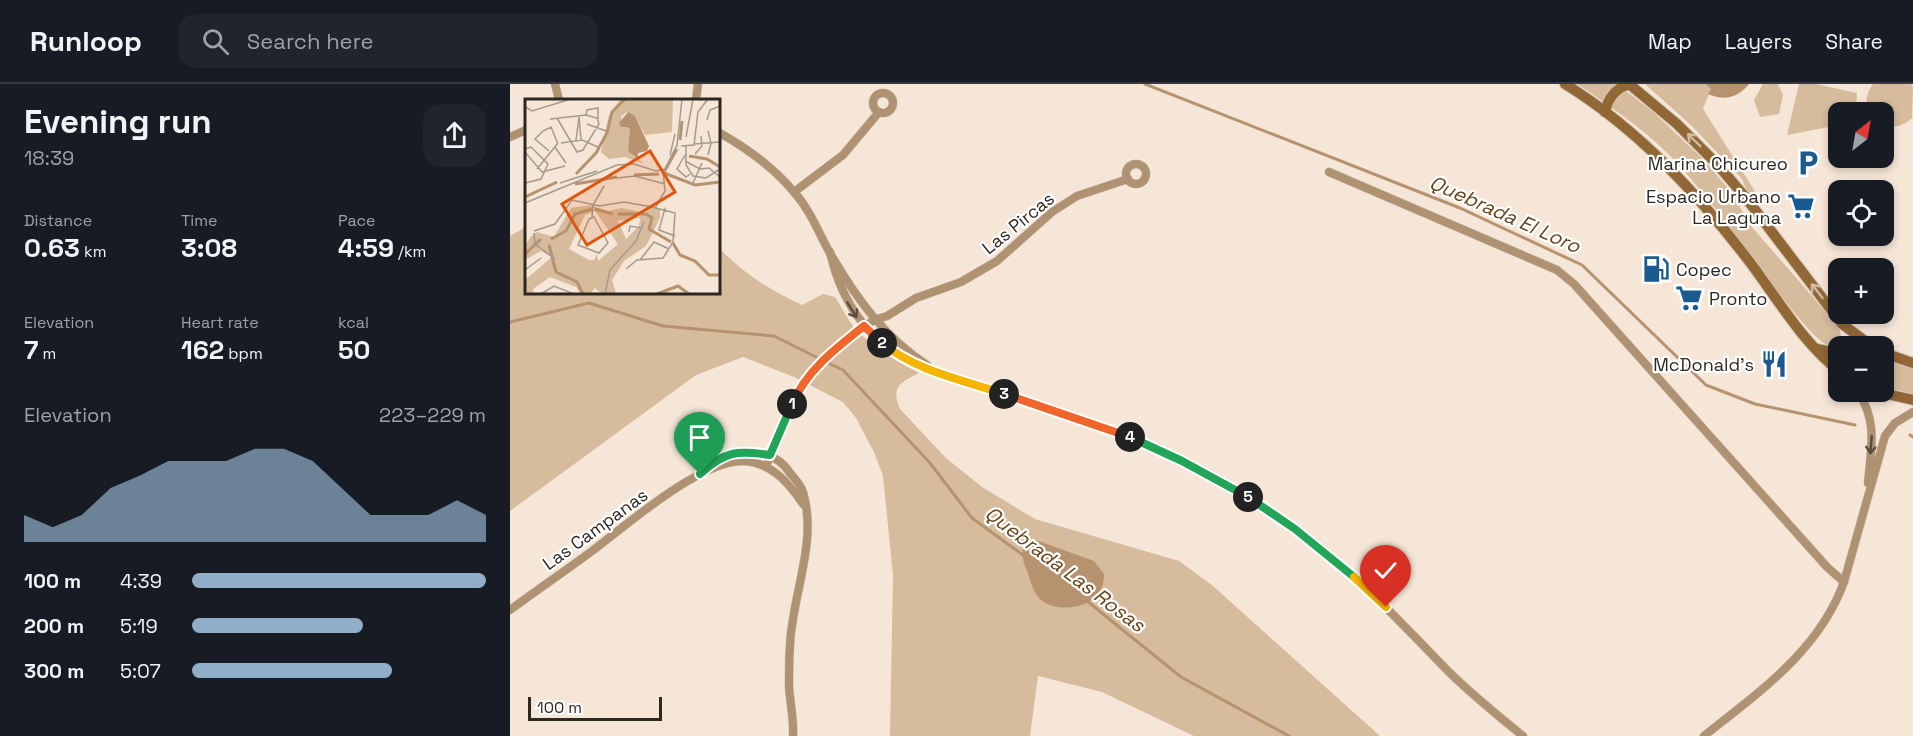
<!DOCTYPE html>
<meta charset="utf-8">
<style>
:root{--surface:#171b24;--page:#20242c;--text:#f1f3f6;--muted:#9ea1a6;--line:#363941;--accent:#91aec8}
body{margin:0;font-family:"Space Grotesk",sans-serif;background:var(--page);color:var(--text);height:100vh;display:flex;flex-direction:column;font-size:22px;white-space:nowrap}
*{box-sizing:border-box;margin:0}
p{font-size:20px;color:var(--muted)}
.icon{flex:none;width:33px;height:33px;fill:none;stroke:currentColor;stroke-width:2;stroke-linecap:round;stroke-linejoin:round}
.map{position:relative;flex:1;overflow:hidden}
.side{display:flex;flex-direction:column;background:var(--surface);width:510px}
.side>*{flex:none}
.needle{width:39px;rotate:31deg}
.buttons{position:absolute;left:1318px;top:18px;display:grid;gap:12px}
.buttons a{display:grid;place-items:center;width:66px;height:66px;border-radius:12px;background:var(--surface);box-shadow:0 3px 9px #0003;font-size:30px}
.scale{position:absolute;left:18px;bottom:15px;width:134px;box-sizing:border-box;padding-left:6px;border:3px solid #2c2721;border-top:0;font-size:16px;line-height:21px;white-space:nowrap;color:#2c2721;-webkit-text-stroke:4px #fff;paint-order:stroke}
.pin{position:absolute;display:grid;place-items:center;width:51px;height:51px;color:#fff;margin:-62px -26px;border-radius:50% 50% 50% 0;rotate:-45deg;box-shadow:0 0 6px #0007}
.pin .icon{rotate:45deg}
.km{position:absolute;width:30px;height:30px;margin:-15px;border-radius:50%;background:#222;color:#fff;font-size:16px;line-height:30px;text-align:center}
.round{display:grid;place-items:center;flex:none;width:63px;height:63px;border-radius:18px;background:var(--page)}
.summary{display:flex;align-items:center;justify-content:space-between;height:102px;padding:0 24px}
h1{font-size:33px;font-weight:700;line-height:45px}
.metrics{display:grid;grid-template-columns:repeat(3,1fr);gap:9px;height:102px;padding:6px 24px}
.metrics div{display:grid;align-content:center}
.metrics b{font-size:26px;font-weight:700}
.metrics small{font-size:16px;font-weight:400}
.metrics p{font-size:16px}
.chart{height:168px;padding:12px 24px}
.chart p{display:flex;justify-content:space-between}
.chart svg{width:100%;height:108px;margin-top:6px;fill:var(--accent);opacity:.7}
ul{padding:0 24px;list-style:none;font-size:20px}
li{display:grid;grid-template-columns:96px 72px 1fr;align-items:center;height:45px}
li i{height:15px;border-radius:8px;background:var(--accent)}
header{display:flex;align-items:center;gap:36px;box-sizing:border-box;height:84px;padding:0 30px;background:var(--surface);border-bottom:2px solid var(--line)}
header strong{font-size:28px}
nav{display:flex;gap:33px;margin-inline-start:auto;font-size:21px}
.search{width:420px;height:54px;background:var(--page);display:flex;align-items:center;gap:15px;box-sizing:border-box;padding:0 21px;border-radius:18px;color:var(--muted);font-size:22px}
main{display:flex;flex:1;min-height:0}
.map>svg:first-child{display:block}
.green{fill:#d6bb9d}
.water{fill:#b6936e}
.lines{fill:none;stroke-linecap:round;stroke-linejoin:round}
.stream{stroke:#b6936e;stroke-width:3}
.street-casing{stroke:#d1c4b6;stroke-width:9}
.secondary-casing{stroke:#d1c4b6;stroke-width:12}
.street{stroke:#af9272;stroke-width:8}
.secondary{stroke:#916735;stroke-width:10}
.oneway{stroke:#cebba4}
.oneway2{stroke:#5a4c3d}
.split-1-casing{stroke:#fff;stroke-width:12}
.split-2-casing{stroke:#fff;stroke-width:12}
.split-3-casing{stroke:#fff;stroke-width:12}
.split-4-casing{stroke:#fff;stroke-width:12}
.split-5-casing{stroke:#fff;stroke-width:12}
.split-6-casing{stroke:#fff;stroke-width:12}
.split-7-casing{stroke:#fff;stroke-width:12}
.split-1{stroke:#22a559;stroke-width:8}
.split-2{stroke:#f0652b;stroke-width:8}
.split-3{stroke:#f5b400;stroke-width:8}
.split-4{stroke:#f0652b;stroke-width:8}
.split-5{stroke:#22a559;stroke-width:8}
.split-6{stroke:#22a559;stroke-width:8}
.split-7{stroke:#f5b400;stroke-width:8}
.labels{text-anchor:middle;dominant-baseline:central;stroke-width:4.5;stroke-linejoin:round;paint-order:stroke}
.poi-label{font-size:18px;fill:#2c2721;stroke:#fff;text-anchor:end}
.street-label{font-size:18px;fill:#2c2721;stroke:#fff}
.water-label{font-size:20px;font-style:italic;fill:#684518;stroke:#fff}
.inset-river{fill:none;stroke:#b6936e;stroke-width:3}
.inset-road{fill:none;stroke:#a59a8e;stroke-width:1.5}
.view{fill:#df560d;fill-opacity:0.15;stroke:#df560d;stroke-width:3}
.inset-edge{fill:none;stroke:#2c2721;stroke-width:3}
</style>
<header>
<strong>Runloop</strong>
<div class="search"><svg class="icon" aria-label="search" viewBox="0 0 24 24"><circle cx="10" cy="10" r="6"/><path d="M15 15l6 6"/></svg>Search here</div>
<nav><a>Map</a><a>Layers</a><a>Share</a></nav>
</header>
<main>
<section class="side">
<div class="summary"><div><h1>Evening run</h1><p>18:39</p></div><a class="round"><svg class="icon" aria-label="share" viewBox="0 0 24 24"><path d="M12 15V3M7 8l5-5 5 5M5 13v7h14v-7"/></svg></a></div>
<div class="metrics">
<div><p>Distance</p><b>0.63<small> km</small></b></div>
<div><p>Time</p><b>3:08</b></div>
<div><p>Pace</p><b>4:59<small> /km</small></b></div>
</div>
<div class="metrics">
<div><p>Elevation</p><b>7<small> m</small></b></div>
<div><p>Heart rate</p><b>162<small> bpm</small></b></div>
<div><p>kcal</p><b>50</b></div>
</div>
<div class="chart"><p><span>Elevation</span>223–229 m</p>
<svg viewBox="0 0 160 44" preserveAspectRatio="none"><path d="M0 44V33L10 38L20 33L30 22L40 17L50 11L60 11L70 11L80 6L90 6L100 11L110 22L120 33L130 33L140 33L150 27L160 33V44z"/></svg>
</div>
<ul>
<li><b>100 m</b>4:39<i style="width:100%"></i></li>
<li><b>200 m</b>5:19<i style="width:58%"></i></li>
<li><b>300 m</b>5:07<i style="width:68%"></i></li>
</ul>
</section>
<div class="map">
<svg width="1403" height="652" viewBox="0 0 1403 652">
<rect width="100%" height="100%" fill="#f5e6d7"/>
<g class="green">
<path d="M1067,0h40l35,27 51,48 28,33 20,34 88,101 2,9c-2,6 -6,11 -13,9 -19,-5 -80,-95 -96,-115 -16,-21 -34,-43 -52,-64 -28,-31 -68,-59 -103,-82z"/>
<polygon points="1135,0 1195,0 1201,5 1193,25 1246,109 1239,113 1232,95 1182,42"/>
<polygon points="1253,0 1268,0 1273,11 1269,30 1250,33 1244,16"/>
<polygon points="1289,0 1306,0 1347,9 1346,28 1329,28 1329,41 1277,51"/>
<path d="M1363,0h38l2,3 -1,31c-8,7 -17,11 -28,7v-13h-15c-4,-10 -3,-19 4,-28z"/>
<path d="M16,143v65h192l1,-44c24,25 52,43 83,57l21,-11 12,3c6,9 11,20 18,29 17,20 43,34 66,47 -17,9 -29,13 -19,36l46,49 36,29 53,32 144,42 34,25 167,150h-186l-92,-44 -64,-16 -8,60h-140l3,-161 -10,-99 -9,-24 -18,-34 -13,-16 -49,-25 -51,-20 -47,18 -186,136v-275z"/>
<polygon points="1374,274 1403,284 1403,310 1374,303"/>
</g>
<g class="water">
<path d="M1195,0h44c-11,14 -25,17 -41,10l3,-5z"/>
<path d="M523,455l61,22 10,13c0,7 -1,13 -5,19 -11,16 -44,20 -59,6 -7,-7 -9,-17 -12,-26 -4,-9 -7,-17 -5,-27z"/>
</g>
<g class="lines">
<g class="stream">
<polyline points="635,0 950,124 1072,181 1196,301 1245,320 1345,341"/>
<polyline points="0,238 79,219 153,242 264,252 306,273"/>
<polyline points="320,280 333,286 420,379 462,434 513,471"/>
<polyline points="1400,351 1403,353"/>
<polyline points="577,517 671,593 779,652"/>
</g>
<defs>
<g id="street">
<polyline points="45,0 49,16"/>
<circle cx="373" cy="19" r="10"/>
<polyline points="186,16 188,0"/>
<path d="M208,48c29,16 55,35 76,60 17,19 25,42 37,63 26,44 53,82 96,110"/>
<polyline points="0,53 16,46"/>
<circle cx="626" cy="90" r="10"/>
<polyline points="819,88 1047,186 1064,200 1317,483 1334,498"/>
<polyline points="284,108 333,71 369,28"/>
<path d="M320,168c12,54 43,96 95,116 32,10 64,21 95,31 111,36 208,75 300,148 46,38 86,81 127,123 24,24 50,45 76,66"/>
<path d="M1348,308c20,29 13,57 10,91"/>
<polyline points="256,382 290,303 304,284 336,256 364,236 377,232 406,214 451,198 487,177 542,128 567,112 618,95"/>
<path d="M190,390c20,-19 33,-25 61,-20 12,2 22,8 29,19 5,6 11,12 13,19 15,50 -11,103 -13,153 -1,14 -1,28 -1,41 1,17 5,33 4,50"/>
<path d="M0,526c27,-20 55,-39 82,-59 36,-27 107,-90 151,-90 28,1 46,22 60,43"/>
<path d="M1194,652c55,-44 115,-85 140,-154l41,-146 10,-13 18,-11"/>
</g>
<g id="secondary">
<path d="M1055,0c73,45 132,109 184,177 28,37 53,81 90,110"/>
<polyline points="1119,0 1167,40 1207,80 1236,114 1332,240 1362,262"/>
<path d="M1095,28c3,-14 10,-24 25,-28"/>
<polyline points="1307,265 1322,268 1329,265"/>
<polyline points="1374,269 1403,279"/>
<polyline points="1368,308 1403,316"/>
</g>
</defs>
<use href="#street" class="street-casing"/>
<use href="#secondary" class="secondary-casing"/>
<use href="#street" class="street"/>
<use href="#secondary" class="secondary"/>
</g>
<defs><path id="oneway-shaft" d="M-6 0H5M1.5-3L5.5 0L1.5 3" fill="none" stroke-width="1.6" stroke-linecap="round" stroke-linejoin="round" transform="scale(1.5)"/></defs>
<g class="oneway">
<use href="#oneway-shaft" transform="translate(1184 56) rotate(-136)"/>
<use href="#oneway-shaft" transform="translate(1307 207) rotate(-128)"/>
</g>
<g class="oneway2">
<use href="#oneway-shaft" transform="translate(342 226) rotate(58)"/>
<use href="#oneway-shaft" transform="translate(1361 361) rotate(95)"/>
</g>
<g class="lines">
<defs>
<path id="split-1" d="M190,390c25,-23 37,-24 70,-19l22,-51"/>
<path id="split-2" d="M282,320c15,-34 43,-55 72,-78l18,17"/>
<path id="split-3" d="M372,259c34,28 81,37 122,51"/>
<polyline id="split-4" points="494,310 620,353"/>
<polyline id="split-5" points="620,353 672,377 738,413"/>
<polyline id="split-6" points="738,413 785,445 844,493"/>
<polyline id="split-7" points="844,493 876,523"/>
</defs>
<use href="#split-1" class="split-1-casing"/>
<use href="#split-2" class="split-2-casing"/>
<use href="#split-3" class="split-3-casing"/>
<use href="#split-4" class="split-4-casing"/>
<use href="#split-5" class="split-5-casing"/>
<use href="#split-6" class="split-6-casing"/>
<use href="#split-7" class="split-7-casing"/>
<use href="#split-1" class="split-1"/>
<use href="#split-2" class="split-2"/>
<use href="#split-3" class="split-3"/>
<use href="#split-4" class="split-4"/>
<use href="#split-5" class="split-5"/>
<use href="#split-6" class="split-6"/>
<use href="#split-7" class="split-7"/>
</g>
<defs>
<symbol id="parking-bare" viewBox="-9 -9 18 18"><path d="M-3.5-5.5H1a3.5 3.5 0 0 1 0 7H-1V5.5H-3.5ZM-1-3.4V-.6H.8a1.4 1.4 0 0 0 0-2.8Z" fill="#1b5a90" stroke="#fff" stroke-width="2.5" paint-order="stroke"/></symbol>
<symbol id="supermarket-bare" viewBox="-9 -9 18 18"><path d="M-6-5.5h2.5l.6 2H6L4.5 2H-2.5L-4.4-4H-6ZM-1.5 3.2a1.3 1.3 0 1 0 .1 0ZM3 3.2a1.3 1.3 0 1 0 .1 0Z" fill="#1b5a90" stroke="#fff" stroke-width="2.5" paint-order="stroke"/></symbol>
<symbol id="fuel-bare" viewBox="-9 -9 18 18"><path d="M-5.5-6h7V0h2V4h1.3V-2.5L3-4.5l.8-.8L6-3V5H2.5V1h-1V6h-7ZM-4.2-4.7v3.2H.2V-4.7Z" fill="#1b5a90" stroke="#fff" stroke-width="2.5" paint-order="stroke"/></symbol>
<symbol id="restaurant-bare" viewBox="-9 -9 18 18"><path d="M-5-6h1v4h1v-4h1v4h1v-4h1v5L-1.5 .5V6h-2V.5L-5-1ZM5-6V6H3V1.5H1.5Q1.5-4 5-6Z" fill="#1b5a90" stroke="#fff" stroke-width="2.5" paint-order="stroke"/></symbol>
</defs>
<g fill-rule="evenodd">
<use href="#parking-bare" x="1279" y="60" width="38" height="38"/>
<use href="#supermarket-bare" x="1272" y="103" width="38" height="38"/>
<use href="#fuel-bare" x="1127" y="166" width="38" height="38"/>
<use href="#supermarket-bare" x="1160" y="195" width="38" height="38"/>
<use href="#restaurant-bare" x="1245" y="261" width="38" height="38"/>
</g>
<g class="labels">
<g class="poi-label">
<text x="1278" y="79">Marina Chicureo</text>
<text x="1271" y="112">Espacio Urbano<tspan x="1271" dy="21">La Laguna</tspan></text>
<text x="1166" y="185" text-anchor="start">Copec</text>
<text x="1199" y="214" text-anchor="start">Pronto</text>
<text x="1244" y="280">McDonald's</text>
</g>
<g class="street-label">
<text transform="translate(508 139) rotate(-39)">Las Pircas</text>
<text transform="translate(85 445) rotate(-36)">Las Campanas</text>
</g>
<g class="water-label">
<text transform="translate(995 130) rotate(24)">Quebrada El Loro</text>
<text transform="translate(555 485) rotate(37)">Quebrada Las Rosas</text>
</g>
</g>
<g transform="translate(15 15)">
<rect width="195" height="195" fill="#f5e6d7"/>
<path d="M96,0h52l-1,33 -27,3 -10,-19 -8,-4 -6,4 2,12h7l-2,23 16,13 -19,-7 -16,2 -8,-7 8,-37zM65,106l18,6 14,-3 24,5 3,-6 11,2v9l-14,28 -22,15 -12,19 4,14h-14l-7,-6 -5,6h-9l-5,-7 -26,-10 -17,12 1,5 -9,-1v-13l27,-23 -11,-6 -16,9v-14l6,-10 6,-4 17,5 17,-29zM70,112l23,33 -20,17 -1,-7 -3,6h-5l-20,-11 16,-34zM115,119l-1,8 -13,13 -8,-18z" fill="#d6bb9d" fill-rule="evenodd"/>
<path d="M103,13l7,4 14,30 -2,5 -9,2v6l-10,-8 2,-23 -9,-1 -2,-4z" fill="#b6936e"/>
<path class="inset-river" d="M155,41l2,-19M164,57l18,3 13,8M139,73l13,-23M139,74l31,12 25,-3M51,75l20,-21 11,-20 5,-21 13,-13M109,76l25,-1M50,85l42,-7M0,98l32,-15M70,110l18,5M93,115h28l6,4 -3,11 22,13M26,140l15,-8 9,-17 17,-5M148,144l7,12 15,6 14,14h11M24,146l7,27 21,10 6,12M0,155l16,-15M132,195l21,-8 11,8"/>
<path class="inset-road" d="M0,8l7,4 39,-12M61,16l1,-5 11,-2v11M25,20l36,-4 11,3 2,6 -16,26 -6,2 -20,-34M182,21l3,-10 10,-4M62,25l19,7M161,38l7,-38M51,41l3,-23 2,23M36,44l21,-3 16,7M169,45l26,-2M156,47l13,-1 4,-33 10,-13M161,47v19l7,11 13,2 14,-9M30,48l11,16M0,50l6,-2 17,17 -7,15 -16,4M24,52l-14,-12 8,-8 8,-4 7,17M0,53l17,20 23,-6M170,55l7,-8 -1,-10M145,56l5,-21M160,56l-8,14 9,8 4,-3M183,56l3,-12 -3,-12M160,62l15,8 9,-1 11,9M12,70l21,-26M92,79l18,-2 30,8M35,84l37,-12M168,84l9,-20M0,104l92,-38 17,-1 22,7 9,-2 12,-24 5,-46M74,107l25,-4 28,5M130,109l10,-17 -2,-21M140,109l-6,22 16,6M67,118l1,-12 11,-19M69,118l14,26 -9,10 -21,-8 11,-26zM9,132l21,-7 17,-24 28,6M104,133l1,-6 12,2M9,134l1,11 20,15M115,161l14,-18 15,7M101,170l11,-9 26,-2 10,-16 2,-29 -23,-6M0,171l16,-12M16,195l13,-8 20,8M80,195l5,-24 26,-29 8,-19"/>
<path class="view" d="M125,52l25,41 -88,53 -25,-41z"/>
<rect width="195" height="195" class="inset-edge"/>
</g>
</svg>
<div class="buttons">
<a><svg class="needle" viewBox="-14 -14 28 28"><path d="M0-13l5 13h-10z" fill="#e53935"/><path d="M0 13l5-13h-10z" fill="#9ea1a6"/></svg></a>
<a><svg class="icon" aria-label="locate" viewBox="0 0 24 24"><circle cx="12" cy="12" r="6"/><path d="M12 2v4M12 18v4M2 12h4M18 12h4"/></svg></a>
<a>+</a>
<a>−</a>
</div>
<div class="scale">100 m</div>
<div class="pin" style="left:190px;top:390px;background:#1e9e55"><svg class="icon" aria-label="arrive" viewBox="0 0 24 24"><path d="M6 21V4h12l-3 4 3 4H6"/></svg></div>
<div class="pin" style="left:876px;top:523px;background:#d93025"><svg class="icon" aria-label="check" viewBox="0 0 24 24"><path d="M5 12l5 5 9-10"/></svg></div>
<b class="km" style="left:282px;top:320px">1</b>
<b class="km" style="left:372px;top:259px">2</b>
<b class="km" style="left:494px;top:310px">3</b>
<b class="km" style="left:620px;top:353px">4</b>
<b class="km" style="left:738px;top:413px">5</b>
</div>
</main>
